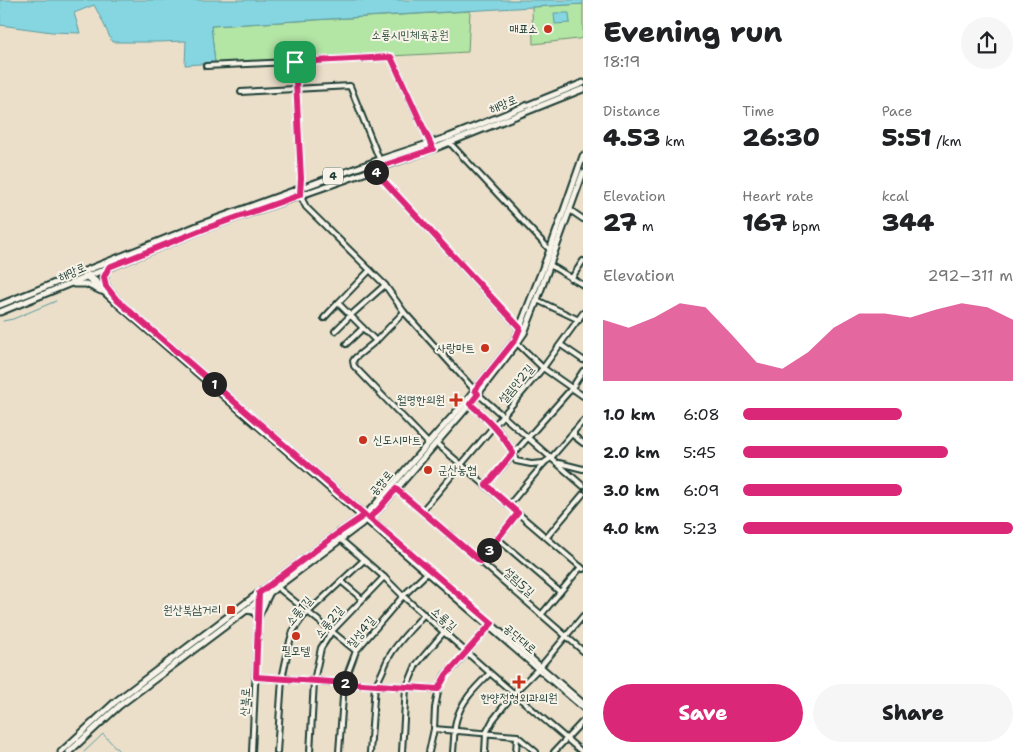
<!DOCTYPE html>
<meta charset="utf-8">
<style>
:root{--surface:#fff;--page:#f6f6f6;--text:#202124;--muted:#757577;--accent:#db2777}
body{margin:0;font-family:"Shantell Sans","Poor Story",sans-serif;background:var(--page);color:var(--text);height:100vh;display:flex;flex-direction:column;font-size:19px;white-space:nowrap}
*{box-sizing:border-box;margin:0}
p{font-size:16px;color:var(--muted)}
.icon{flex:none;width:28px;height:28px;fill:none;stroke:currentColor;stroke-width:2;stroke-linecap:round;stroke-linejoin:round}
.map{position:relative;flex:1;overflow:hidden}
.details{display:flex;flex-direction:column;background:var(--surface);width:450px}
.details>*{flex:none}
.pin{position:absolute;display:grid;place-items:center;width:42px;height:42px;color:#fff;margin:-21px;border-radius:10px;box-shadow:0 2px 8px #0006}
.km{position:absolute;width:25px;height:25px;margin:-12px;border-radius:50%;background:#222;color:#fff;font-size:14px;line-height:25px;text-align:center}
.round{display:grid;place-items:center;flex:none;width:52px;height:52px;border-radius:26px;background:var(--page)}
.head{display:flex;align-items:center;justify-content:space-between;height:85px;padding:0 20px}
h1{font-size:28px;font-weight:800;line-height:38px}
.metrics{display:grid;grid-template-columns:repeat(3,1fr);gap:8px;height:85px;padding:5px 20px}
.metrics div{display:grid;align-content:center}
.metrics b{font-size:25px;font-weight:800}
.metrics small{font-size:14px;font-weight:400}
.metrics p{font-size:14px}
.chart{height:140px;padding:10px 20px}
.chart p{display:flex;justify-content:space-between}
.chart svg{width:100%;height:90px;margin-top:5px;fill:var(--accent);opacity:.7}
.cta{display:flex;gap:10px;margin-top:auto;padding:10px 20px}
.cta a{flex:1;height:58px;border-radius:30px;background:var(--accent);color:#fff;font-size:20px;font-weight:800;line-height:58px;text-align:center}
.cta a+a{background:var(--page);color:var(--text)}
ul{padding:0 20px;list-style:none;font-size:16px}
li{display:grid;grid-template-columns:80px 60px 1fr;align-items:center;height:38px}
li i{height:12px;border-radius:6px;background:var(--accent)}
main{display:flex;flex:1;min-height:0}
.map>svg:first-child{display:block}
.green{fill:#b3e5a5;stroke:#69916c}
.water{fill:#86d6e1;stroke:#5d999c}
.lines{fill:none;stroke-linecap:round;stroke-linejoin:round}
.stream{stroke:#5d999c;stroke-width:1}
.minor-casing{stroke:#1f3d34;stroke-width:8}
.major-casing{stroke:#1f3d34;stroke-width:9}
.minor{stroke:#f7f3e8;stroke-width:4}
.major{stroke:#f7f3e8;stroke-width:5}
.route-casing{stroke:#fff;stroke-width:10}
.route{stroke:#db2777;stroke-width:6}
.poi-dot{fill:#c8321e;stroke:#f7f3e8;stroke-width:2}
.labels{text-anchor:middle;dominant-baseline:central;stroke-width:4;stroke-linejoin:round;paint-order:stroke}
.shield{fill:#f7f3e8;stroke:#60746a;stroke-width:1}
.shield-label{font-size:11px;font-weight:bold;fill:#1f3d34}
.poi-label{font-size:12px;fill:#1f3d34;stroke:#f7f3e8;text-anchor:end}
.park-label{font-size:12px;fill:#355645;stroke:#f7f3e8}
.street-label{font-size:12px;fill:#1f3d34;stroke:#f7f3e8}
</style>
<main>
<div class="map">
<svg width="583" height="752" viewBox="0 0 583 752">
<rect width="100%" height="100%" fill="#ebdfca"/>
<filter id="ink" filterUnits="userSpaceOnUse"><feTurbulence type="fractalNoise" baseFrequency=".02" numOctaves="2"/><feDisplacementMap in="SourceGraphic" scale="10" xChannelSelector="R" yChannelSelector="G"/><feConvolveMatrix kernelMatrix="1 2 1 2 8 2 1 2 1" color-interpolation-filters="sRGB"/></filter>
<g filter="url(#ink)">
<g class="green">
<polygon points="583,4 583,38 578,39 533,44 532,7"/>
<polygon points="470,11 468,52 216,65 215,63 211,26"/>
</g>
<g class="water">
<polygon points="0,0 583,0 583,4 211,26 215,63 185,65 186,41 158,42 112,42 101,18 94,5 74,13 80,33 52,32 0,25"/>
<polygon points="554,13 569,13 570,23 555,24"/>
</g>
<g class="lines">
<g class="stream">
<polyline points="3,321 13,319 56,301"/>
<polyline points="84,752 103,734 120,752"/>
</g>
<defs>
<g id="minor">
<polyline points="295,62 301,178 300,195 306,207 385,285 404,312 478,394 583,486"/>
<polyline points="206,66 391,57 433,149"/>
<polyline points="241,92 350,86 382,166"/>
<polyline points="449,142 550,250"/>
<polyline points="373,169 524,333"/>
<polyline points="570,210 583,219"/>
<polyline points="550,265 583,285"/>
<polyline points="88,274 109,292"/>
<polyline points="84,275 362,517 583,708"/>
<polyline points="571,279 583,261"/>
<polyline points="116,299 583,703"/>
<polyline points="537,300 579,320"/>
<polyline points="338,303 370,270"/>
<polyline points="404,312 376,341 355,358 353,361 354,366 428,443"/>
<polyline points="324,318 338,303 363,328"/>
<polyline points="335,331 351,315 385,285"/>
<polyline points="517,343 543,368 583,396"/>
<polyline points="346,344 363,328 376,341"/>
<polyline points="561,345 583,360"/>
<path d="M470,404c19,16 38,33 46,57l15,3 13,-1"/>
<polyline points="574,432 574,436 583,443"/>
<polyline points="436,443 583,569"/>
<polyline points="559,463 583,469"/>
<polyline points="486,485 572,388 583,371"/>
<polyline points="396,489 480,561 583,651"/>
<polyline points="509,505 545,462 551,458 583,421"/>
<polyline points="422,511 543,368 583,313"/>
<polyline points="547,537 583,494"/>
<polyline points="340,539 384,577 403,596 490,673 582,752"/>
<polyline points="498,539 560,592"/>
<polyline points="480,561 518,513"/>
<polyline points="341,581 362,599"/>
<polyline points="277,587 356,651"/>
<polyline points="541,615 581,567"/>
<polyline points="256,677 438,689"/>
<polyline points="434,729 517,736 536,752"/>
<polyline points="252,752 259,600"/>
<polyline points="277,752 282,679 290,641 293,631 303,617 364,560"/>
<polyline points="310,752 314,681 321,648 332,631 384,577"/>
<polyline points="339,752 344,683 356,651 403,596 428,572"/>
<path d="M370,752l5,-67c7,-9 9,-19 14,-28 9,-16 24,-29 35,-43"/>
<polyline points="402,752 406,687 409,682 416,665 444,632"/>
<polyline points="429,752 434,729 435,708 439,687 445,675 456,665 490,625"/>
<path d="M453,752c1,-10 1,-21 3,-31 5,-20 20,-34 34,-48"/>
<polyline points="485,752 486,733 493,720 514,693 541,666 583,616"/>
<polyline points="516,752 517,736"/>
<polyline points="554,752 583,721"/>
</g>
<g id="major">
<path d="M108,268c-8,15 0,21 9,32"/>
<polyline points="74,284 86,284 101,291"/>
<polyline points="0,305 202,224 379,160 449,137 583,83"/>
<polyline points="0,312 204,229 433,149 583,89"/>
<polyline points="246,610 253,611 258,617 269,594"/>
<polyline points="61,752 115,702 337,534 365,515 375,505 433,438 468,399 515,340 550,250 583,156"/>
<polyline points="69,752 119,706 369,518 379,509 470,404 517,343 524,333 537,300 583,173"/>
</g>
</defs>
<use href="#minor" class="minor-casing"/>
<use href="#major" class="major-casing"/>
<use href="#minor" class="minor"/>
<use href="#major" class="major"/>
</g>
</g>
<g class="lines" filter="url(#ink)">
<defs>
<path id="route" d="M391,57l42,92 -60,20 147,159 -5,12 -40,50 3,4 -8,10c18,15 32,29 43,49l-27,32 32,28 -38,48 -84,-72 -17,20 -10,9 123,105 -46,52 -8,14 -182,-12 3,-84 78,-59 28,-19 -248,-215 -11,-14 -2,-9 5,-10 95,-38 96,-34 1,-17 -6,-116z"/>
</defs>
<use href="#route" class="route-casing"/>
<use href="#route" class="route"/>
</g>
<g class="poi-dot">
<circle cx="548" cy="29" r="5"/>
<circle cx="485" cy="348" r="5"/>
<path d="M453.5 392.5h5v5h5v5h-5v5h-5v-5h-5v-5h5z"/>
<circle cx="363" cy="440" r="5"/>
<circle cx="428" cy="470" r="5"/>
<rect x="226" y="605" width="10" height="10" rx="2.5"/>
<circle cx="296" cy="636" r="5"/>
<path d="M516.5 674.5h5v5h5v5h-5v5h-5v-5h-5v-5h5z"/>
</g>
<g class="labels">
<rect class="shield" x="323" y="167.5" width="20" height="17" rx="4"/>
<g class="shield-label">
<text x="333" y="176">4</text>
</g>
<g class="poi-label">
<text x="538" y="29">매표소</text>
<text x="475" y="348">사랑마트</text>
<text x="445" y="400">월명한의원</text>
<text x="373" y="440" text-anchor="start">신도시마트</text>
<text x="438" y="470" text-anchor="start">군산농협</text>
<text x="221" y="610">원산북삼거리</text>
<text x="296" y="651" text-anchor="middle">필모텔</text>
<text x="519" y="698" text-anchor="middle">한양정형외과의원</text>
</g>
<g class="park-label">
<text x="410" y="35">소룡시민체육공원</text>
</g>
<g class="street-label">
<text transform="translate(503 104) rotate(-22)">해망로</text>
<text transform="translate(72 272) rotate(-23)">해망로</text>
<text transform="translate(516 384) rotate(-50)">설림안2길</text>
<text transform="translate(381 483) rotate(-49)">공항로</text>
<text transform="translate(519 582) rotate(42)">설림5길</text>
<text transform="translate(299 611) rotate(-50)">소룡1길</text>
<text transform="translate(444 619) rotate(42)">소룡길</text>
<text transform="translate(329 622) rotate(-51)">소룡2길</text>
<text transform="translate(361 632) rotate(-51)">칠성4길</text>
<text transform="translate(520 639) rotate(41)">공단대로</text>
<text transform="translate(245 702) rotate(-87)">산북로</text>
</g>
</g>
</svg>
<div class="pin" style="left:295px;top:62px;background:#1e9e55"><svg class="icon" aria-label="arrive" viewBox="0 0 24 24"><path d="M6 21V4h12l-3 4 3 4H6"/></svg></div>
<b class="km" style="left:214px;top:384px">1</b>
<b class="km" style="left:345px;top:683px">2</b>
<b class="km" style="left:489px;top:550px">3</b>
<b class="km" style="left:376px;top:172px">4</b>
</div>
<section class="details">
<div class="head"><div><h1>Evening run</h1><p>18:19</p></div><a class="round"><svg class="icon" aria-label="share" viewBox="0 0 24 24"><path d="M12 15V3M7 8l5-5 5 5M5 13v7h14v-7"/></svg></a></div>
<div class="metrics">
<div><p>Distance</p><b>4.53<small> km</small></b></div>
<div><p>Time</p><b>26:30</b></div>
<div><p>Pace</p><b>5:51<small> /km</small></b></div>
</div>
<div class="metrics">
<div><p>Elevation</p><b>27<small> m</small></b></div>
<div><p>Heart rate</p><b>167<small> bpm</small></b></div>
<div><p>kcal</p><b>344</b></div>
</div>
<div class="chart"><p><span>Elevation</span>292–311 m</p>
<svg viewBox="0 0 160 44" preserveAspectRatio="none"><path d="M0 44V14L10 18L20 13L30 6L40 8L50 21L60 35L70 38L80 30L90 18L100 11L110 11L120 13L130 9L140 6L150 8L160 14V44z"/></svg>
</div>
<ul>
<li><b>1.0 km</b>6:08<i style="width:59%"></i></li>
<li><b>2.0 km</b>5:45<i style="width:76%"></i></li>
<li><b>3.0 km</b>6:09<i style="width:59%"></i></li>
<li><b>4.0 km</b>5:23<i style="width:100%"></i></li>
</ul>
<div class="cta"><a>Save</a><a>Share</a></div>
</section>
</main>
